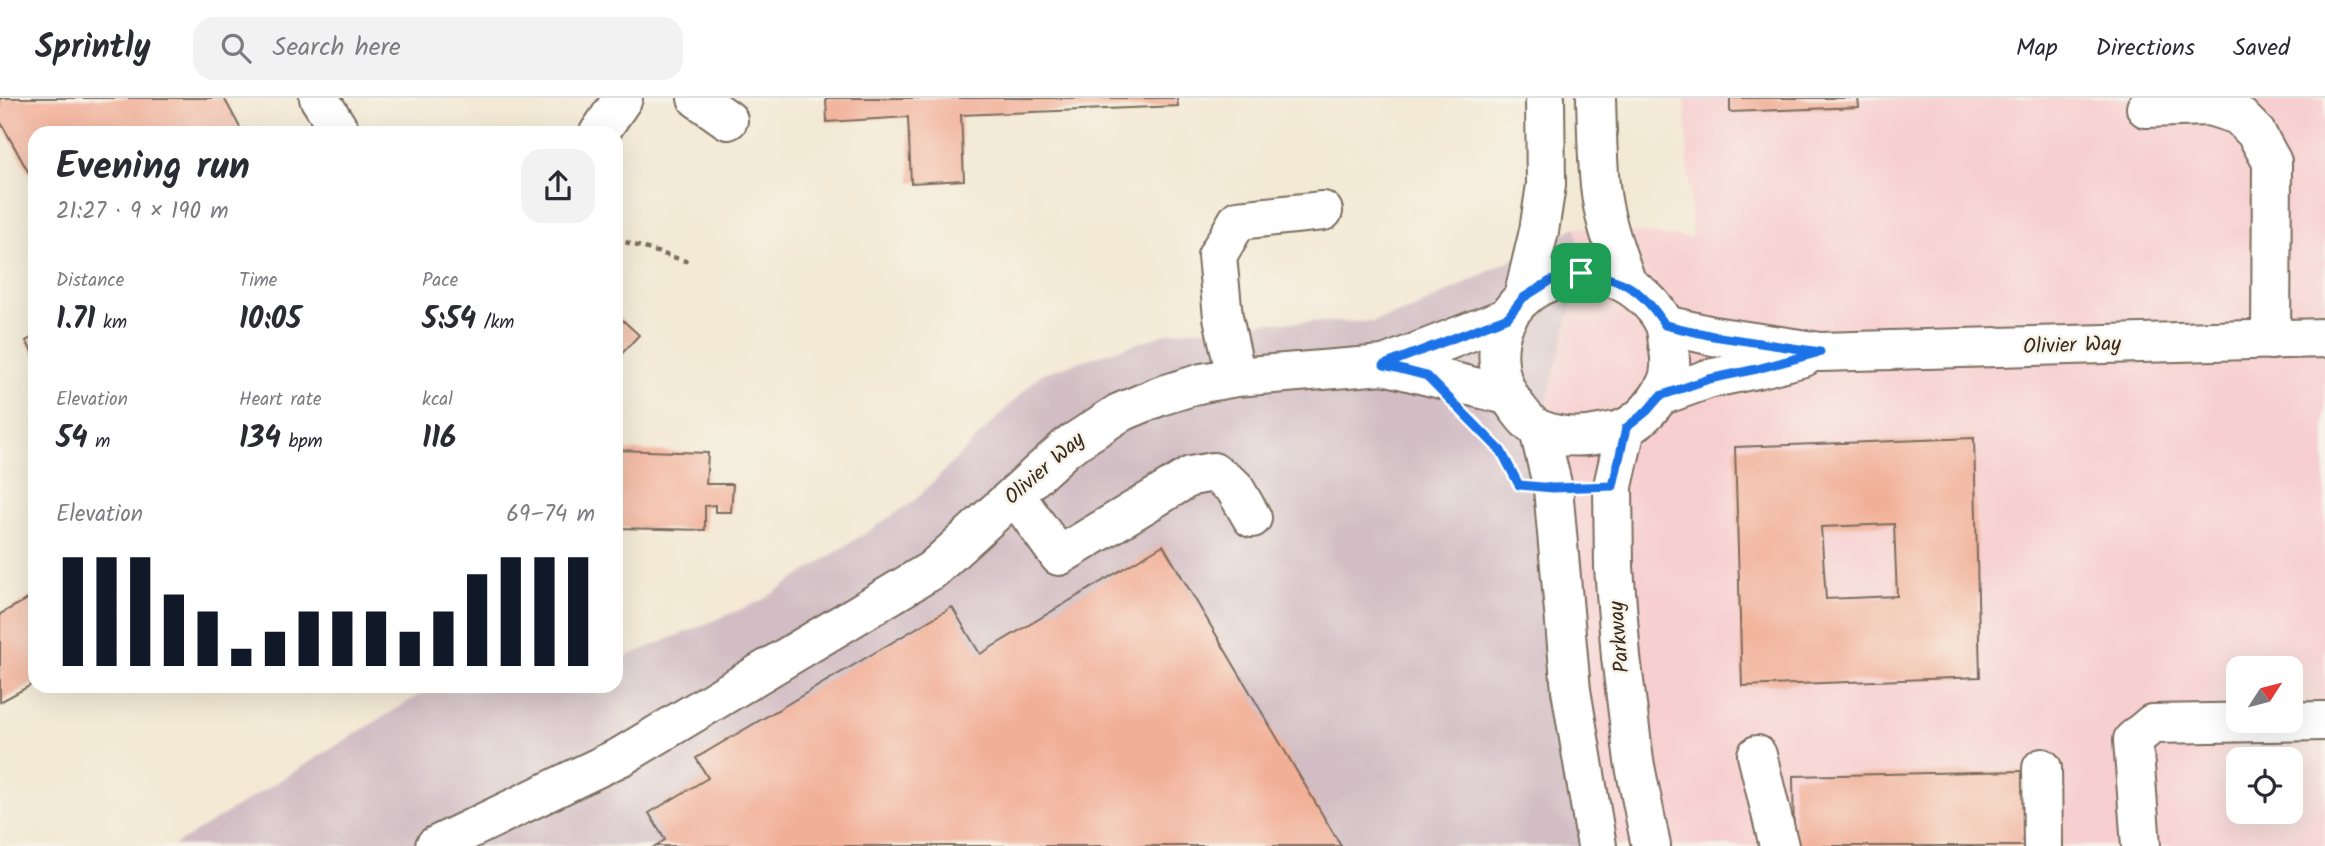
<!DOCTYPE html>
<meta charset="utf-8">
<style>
:root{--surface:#fff;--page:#f2f2f3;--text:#2b2b33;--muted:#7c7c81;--line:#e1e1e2;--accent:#111827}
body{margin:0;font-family:Kalam,sans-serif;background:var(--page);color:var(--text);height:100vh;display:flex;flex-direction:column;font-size:26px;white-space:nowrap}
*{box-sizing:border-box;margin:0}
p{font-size:23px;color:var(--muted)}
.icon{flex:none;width:38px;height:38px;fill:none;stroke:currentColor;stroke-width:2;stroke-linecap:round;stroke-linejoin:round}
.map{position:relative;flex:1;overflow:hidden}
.side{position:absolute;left:28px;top:28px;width:595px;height:567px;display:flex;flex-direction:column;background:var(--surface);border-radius:21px;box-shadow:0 7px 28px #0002}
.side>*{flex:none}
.needle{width:46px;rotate:54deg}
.tools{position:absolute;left:2226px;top:558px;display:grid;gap:14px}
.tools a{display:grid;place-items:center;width:77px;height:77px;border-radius:14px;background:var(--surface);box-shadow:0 7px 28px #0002;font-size:35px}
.pin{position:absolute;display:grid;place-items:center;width:60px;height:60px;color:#fff;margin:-30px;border-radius:14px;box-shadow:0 4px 10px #0006}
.round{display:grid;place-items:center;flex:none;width:74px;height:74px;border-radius:21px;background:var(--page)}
.head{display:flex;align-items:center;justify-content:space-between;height:119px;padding:0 28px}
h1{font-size:38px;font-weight:600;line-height:52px}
.metrics{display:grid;grid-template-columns:repeat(3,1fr);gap:10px;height:119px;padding:7px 28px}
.metrics div{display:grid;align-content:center}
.metrics b{font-size:30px;font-weight:600}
.metrics small{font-size:19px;font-weight:400}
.metrics p{font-size:19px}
.chart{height:196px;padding:14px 28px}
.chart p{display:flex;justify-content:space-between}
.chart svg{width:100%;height:126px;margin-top:7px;stroke:var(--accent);stroke-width:6}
header{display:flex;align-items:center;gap:42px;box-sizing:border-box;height:98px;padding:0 35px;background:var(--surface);border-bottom:2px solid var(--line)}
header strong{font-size:33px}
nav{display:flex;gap:38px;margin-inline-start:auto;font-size:24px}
.search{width:490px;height:63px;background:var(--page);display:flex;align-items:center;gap:18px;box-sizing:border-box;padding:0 24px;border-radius:21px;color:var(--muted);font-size:26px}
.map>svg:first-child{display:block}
.built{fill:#f7cfd0;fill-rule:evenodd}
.industrial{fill:#d2bdc5}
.building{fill:#f2af97;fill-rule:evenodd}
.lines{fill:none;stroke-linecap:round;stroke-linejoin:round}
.minor-casing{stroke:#7b6d5e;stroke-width:42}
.path{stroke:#7b6d5e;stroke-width:4.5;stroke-dasharray:5 5;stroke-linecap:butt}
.minor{stroke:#fff;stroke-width:38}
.route-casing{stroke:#fff;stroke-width:14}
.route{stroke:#1a73e8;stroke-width:9}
.labels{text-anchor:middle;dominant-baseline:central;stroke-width:5;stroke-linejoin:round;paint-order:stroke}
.street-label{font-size:21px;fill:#3b2a1e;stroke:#f7f3e8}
</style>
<header>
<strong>Sprintly</strong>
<div class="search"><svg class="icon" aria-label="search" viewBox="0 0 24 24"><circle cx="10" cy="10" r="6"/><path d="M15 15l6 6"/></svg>Search here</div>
<nav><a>Map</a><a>Directions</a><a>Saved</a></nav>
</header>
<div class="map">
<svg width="2325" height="748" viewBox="0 0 2325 748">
<rect width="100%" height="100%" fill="#f7f3e8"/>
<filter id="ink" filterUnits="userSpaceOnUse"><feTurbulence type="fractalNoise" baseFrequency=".0143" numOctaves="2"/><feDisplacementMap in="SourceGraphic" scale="14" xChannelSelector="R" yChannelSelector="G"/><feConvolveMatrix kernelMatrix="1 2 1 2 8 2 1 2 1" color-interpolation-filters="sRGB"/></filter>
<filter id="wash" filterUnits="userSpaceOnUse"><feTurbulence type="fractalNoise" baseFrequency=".00686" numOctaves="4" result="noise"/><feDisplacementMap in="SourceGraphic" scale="28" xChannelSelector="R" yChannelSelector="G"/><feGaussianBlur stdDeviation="1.57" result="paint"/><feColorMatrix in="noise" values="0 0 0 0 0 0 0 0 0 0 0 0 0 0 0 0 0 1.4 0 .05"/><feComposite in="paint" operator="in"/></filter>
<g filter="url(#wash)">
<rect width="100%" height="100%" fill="#f3e9d4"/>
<path class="built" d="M1685,0h640v748h-728l-58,-416 42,-157 -5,-46 116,11zM2238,570h53v53h-53zM2238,662h53v52h-53z"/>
<polygon class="industrial" points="1576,129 1581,175 1539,332 1597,748 173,748 422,595 509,588 616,588 616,563 761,503 913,404 1041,276 1172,234 1268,224 1372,224 1414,211"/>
<g id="blocks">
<g class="building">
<polygon points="0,0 224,0 243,35 35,35 35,86 0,23"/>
<polygon points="826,0 1177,0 1178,8 961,17 964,82 911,85 908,19 827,24"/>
<polygon points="1730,0 1858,0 1859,9 1730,14"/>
<polygon points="616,216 639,237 616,262"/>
<polygon points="35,238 35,259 26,243"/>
<path d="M1974,340l6,239 -238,9 -7,-239zM1894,426l3,72 -71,3 -5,-72z"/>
<polygon points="616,352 708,355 706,386 733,386 731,414 715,414 715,407 705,408 705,432 616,430"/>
<polygon points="1163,447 1341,748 655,748 665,742 649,715 708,680 696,660 952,509 980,556"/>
<polygon points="35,497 35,585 0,604 0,516"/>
<polygon points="2022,673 2024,748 1794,748 1793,678"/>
</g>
</g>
</g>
<g filter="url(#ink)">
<use href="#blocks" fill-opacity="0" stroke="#7b6d5e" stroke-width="2"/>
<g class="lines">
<defs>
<g id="minor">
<polyline points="319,0 341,35"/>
<polyline points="697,0 728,22"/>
<path d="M1596,0c1,29 1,58 4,87 3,34 16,67 27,99"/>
<polyline points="2146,10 2209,8 2238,17 2256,35 2272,64 2271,242"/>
<polyline points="599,35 623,0"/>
<path d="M1581,175c11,2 22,2 32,5 20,7 42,26 51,45 3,6 3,14 4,21 3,14 4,29 -3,42 -8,16 -23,34 -40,42 -6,3 -14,4 -20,5 -21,5 -44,5 -64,-3 -9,-3 -17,-13 -23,-21 -26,-32 -28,-81 5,-111 17,-15 37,-20 58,-25z"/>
<polyline points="1523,200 1539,133 1546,87 1545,0"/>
<polyline points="1665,227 1713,238 1820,254 2325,240"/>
<polyline points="1384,267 1507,297"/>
<polyline points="1236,279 1223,219 1217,158 1238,122 1323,113"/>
<polyline points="1660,298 1708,281 1757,271 1804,259"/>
<polyline points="1626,330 1613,388 1614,469 1621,559 1634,663 1651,748"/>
<polyline points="1539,332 1553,390 1571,592 1597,748"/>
<polyline points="1015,397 1059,458 1191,378 1213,374 1234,389 1252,420"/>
<polyline points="1757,657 1779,748"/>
<polyline points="2042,670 2043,748"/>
<polyline points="435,748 622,658 932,472 1067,349 1119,315 1160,298 1202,285 1236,279 1384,267 1508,219"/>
<polyline points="2141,748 2133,642 2152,626 2325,623"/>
</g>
</defs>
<use href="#minor" class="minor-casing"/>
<polyline class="path" points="616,141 692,165"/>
<use href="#minor" class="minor"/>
</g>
</g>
<g class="lines" filter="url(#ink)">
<defs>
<path id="route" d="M1581,175c43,6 60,15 84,52l48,11 107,16 -63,17 -48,10 -49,17 -13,15 -21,17 -13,58 -60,2 -34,-3 -18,-34 -74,-75 -43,-11 124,-48 15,-19 27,-17z"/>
</defs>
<use href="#route" class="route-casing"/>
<use href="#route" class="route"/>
</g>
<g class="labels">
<g class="street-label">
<text transform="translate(2072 248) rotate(-2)">Olivier Way</text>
<text transform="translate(1045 371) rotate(-41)">Olivier Way</text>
<text transform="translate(1620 539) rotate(-95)">Parkway</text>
</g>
</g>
</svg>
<div class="tools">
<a><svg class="needle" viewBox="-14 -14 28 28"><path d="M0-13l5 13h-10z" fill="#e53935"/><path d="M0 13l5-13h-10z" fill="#7c7c81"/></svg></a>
<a><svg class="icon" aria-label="locate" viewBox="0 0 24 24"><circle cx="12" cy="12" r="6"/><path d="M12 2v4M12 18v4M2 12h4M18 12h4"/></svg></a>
</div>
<div class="pin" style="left:1581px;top:175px;background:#1e9e55"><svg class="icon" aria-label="arrive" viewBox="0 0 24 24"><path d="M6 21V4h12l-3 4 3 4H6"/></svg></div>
<section class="side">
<div class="head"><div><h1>Evening run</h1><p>21:27 · 9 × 190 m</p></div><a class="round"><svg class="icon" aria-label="share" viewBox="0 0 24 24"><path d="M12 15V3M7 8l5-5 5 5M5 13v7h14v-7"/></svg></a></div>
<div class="metrics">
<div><p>Distance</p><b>1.71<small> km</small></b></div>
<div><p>Time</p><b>10:05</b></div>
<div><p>Pace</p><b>5:54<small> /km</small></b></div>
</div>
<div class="metrics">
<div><p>Elevation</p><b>54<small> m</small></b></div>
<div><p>Heart rate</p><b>134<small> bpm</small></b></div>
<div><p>kcal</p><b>116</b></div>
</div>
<div class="chart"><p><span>Elevation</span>69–74 m</p>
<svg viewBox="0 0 160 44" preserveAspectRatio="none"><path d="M5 44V6M15 44V6M25 44V6M35 44V19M45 44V25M55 44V38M65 44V32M75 44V25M85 44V25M95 44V25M105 44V32M115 44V25M125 44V12M135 44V6M145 44V6M155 44V6"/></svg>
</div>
</section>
</div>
